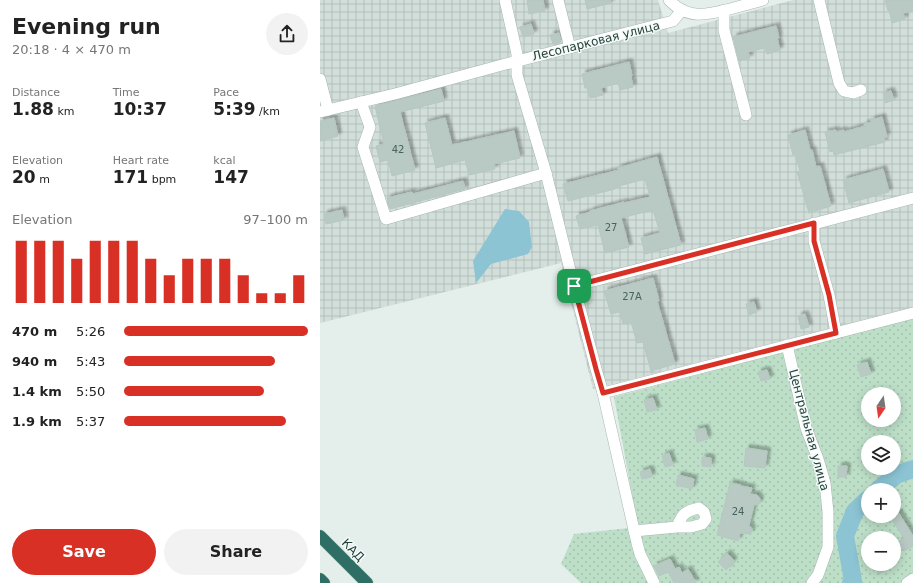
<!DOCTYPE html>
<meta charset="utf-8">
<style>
:root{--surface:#fff;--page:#f2f2f2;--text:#222;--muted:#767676;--accent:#d93025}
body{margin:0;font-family:"DejaVu Sans",sans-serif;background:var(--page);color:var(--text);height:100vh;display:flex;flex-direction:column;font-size:15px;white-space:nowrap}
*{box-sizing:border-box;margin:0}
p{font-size:13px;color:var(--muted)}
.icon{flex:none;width:22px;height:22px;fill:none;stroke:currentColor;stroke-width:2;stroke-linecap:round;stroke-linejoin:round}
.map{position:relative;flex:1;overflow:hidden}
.sheet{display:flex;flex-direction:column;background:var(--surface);width:320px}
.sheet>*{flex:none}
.needle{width:26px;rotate:193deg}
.buttons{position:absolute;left:541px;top:387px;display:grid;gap:8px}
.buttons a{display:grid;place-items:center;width:40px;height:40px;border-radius:50%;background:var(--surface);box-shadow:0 2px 10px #0003;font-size:20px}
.pin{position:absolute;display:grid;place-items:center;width:34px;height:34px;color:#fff;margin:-17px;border-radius:8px;box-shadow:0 2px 6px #0006}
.round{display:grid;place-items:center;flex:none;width:42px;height:42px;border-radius:21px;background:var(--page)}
.overview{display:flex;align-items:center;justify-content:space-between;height:68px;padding:0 12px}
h1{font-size:22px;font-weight:700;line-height:30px}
.metrics{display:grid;grid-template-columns:repeat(3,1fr);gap:6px;height:68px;padding:4px 12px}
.metrics div{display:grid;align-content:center}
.metrics b{font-size:17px;font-weight:700}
.metrics small{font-size:11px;font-weight:400}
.metrics p{font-size:11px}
.chart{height:112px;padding:8px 12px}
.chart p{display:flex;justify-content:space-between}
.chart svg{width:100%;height:72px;margin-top:4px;stroke:var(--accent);stroke-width:6}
.action{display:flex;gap:8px;margin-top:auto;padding:8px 12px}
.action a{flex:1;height:46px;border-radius:24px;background:var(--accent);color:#fff;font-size:16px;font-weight:700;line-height:46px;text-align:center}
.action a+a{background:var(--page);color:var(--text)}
ul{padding:0 12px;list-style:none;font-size:13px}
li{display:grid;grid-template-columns:64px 48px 1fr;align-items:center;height:30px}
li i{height:10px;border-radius:5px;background:var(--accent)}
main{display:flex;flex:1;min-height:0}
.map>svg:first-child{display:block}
.industrial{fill:url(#industrial-grid)}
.park{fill:url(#park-dots);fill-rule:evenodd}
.water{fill:#8cc4d4}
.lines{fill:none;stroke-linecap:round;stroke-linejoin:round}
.river{stroke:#8cc4d4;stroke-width:18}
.building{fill:#b9c9c4;stroke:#b6c8c2;filter:url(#shadow)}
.minor-casing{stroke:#a6b7b2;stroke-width:12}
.highway-casing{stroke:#c1cac8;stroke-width:13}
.minor{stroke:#fff;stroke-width:11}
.highway{stroke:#2e6e64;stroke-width:12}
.route-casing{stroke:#fff;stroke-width:8}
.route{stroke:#d93025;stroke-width:5}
.labels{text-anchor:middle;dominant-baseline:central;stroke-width:3;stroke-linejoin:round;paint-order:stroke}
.number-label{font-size:10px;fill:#48635c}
.street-label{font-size:12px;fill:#23413a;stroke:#f5faf8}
</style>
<main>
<section class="sheet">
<div class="overview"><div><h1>Evening run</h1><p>20:18 · 4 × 470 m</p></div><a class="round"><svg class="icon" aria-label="share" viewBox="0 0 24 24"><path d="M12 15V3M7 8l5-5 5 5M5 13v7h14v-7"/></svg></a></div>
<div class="metrics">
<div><p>Distance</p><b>1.88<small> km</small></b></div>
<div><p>Time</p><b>10:37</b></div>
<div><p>Pace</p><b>5:39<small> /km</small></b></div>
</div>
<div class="metrics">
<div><p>Elevation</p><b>20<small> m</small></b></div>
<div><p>Heart rate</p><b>171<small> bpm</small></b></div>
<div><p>kcal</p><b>147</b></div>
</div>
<div class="chart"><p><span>Elevation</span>97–100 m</p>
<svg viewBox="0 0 160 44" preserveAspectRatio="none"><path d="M5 44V6M15 44V6M25 44V6M35 44V17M45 44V6M55 44V6M65 44V6M75 44V17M85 44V27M95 44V17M105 44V17M115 44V17M125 44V27M135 44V38M145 44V38M155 44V27"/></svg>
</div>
<ul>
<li><b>470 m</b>5:26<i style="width:100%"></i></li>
<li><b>940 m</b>5:43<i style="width:82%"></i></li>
<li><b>1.4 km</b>5:50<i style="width:76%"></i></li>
<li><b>1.9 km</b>5:37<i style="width:88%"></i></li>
</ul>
<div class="action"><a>Save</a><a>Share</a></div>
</section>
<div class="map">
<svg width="593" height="583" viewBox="0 0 593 583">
<defs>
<pattern id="industrial-grid" width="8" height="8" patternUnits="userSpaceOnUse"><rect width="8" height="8" fill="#d2ded9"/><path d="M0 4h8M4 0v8" fill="none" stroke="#b4c0bb"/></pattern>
<pattern id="park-dots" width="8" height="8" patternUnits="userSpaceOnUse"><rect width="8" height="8" fill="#bddfc8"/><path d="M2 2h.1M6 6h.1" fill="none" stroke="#a2c1ad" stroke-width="1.8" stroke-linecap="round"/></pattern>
<filter id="shadow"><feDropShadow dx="3.5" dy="-3.5" stdDeviation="1" flood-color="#0004"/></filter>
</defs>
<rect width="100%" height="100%" fill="#e4eeea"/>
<polygon class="industrial" points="0,0 338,0 348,33 473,0 593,0 593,307 273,389 241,263 0,323"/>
<path class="park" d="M593,318v265h-332l-20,-19 13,-30 64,-7 -24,-130zM548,394h26v26h-26zM548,442h26v26h-26zM548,490h26v26h-26zM548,538h26v26h-26z"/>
<polygon class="water" points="185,209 199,211 209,222 212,247 208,254 171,264 156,283 153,261"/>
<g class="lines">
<g class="river">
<polyline points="558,490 576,475 593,469"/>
<polyline points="531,583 533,581 525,536 535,511 548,499"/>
</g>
</g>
<g class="building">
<polygon points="207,0 223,0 225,11 209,14"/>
<polygon points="265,0 290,0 291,3 267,9"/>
<polygon points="565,0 593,0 593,11 583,13 585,19 572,23 569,10 568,11"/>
<polygon points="211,24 214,34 203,37 200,27"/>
<polygon points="456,26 459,38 457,38 460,50 447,54 445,48 428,52 430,58 419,61 413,37"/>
<polygon points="239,33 241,42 233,44 230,35"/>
<polygon points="309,62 312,76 311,77 313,87 300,90 298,83 281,88 283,95 270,98 267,88 265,88 262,74"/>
<polygon points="121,89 124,101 80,112 95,170 72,176 68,160 60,162 56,146 64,144 55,106"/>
<polygon points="571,91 574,100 565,103 563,93"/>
<polygon points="562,117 567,137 564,137 565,142 514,155 513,151 510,152 505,132 516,130 516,132 524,130 524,132 545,126 544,124 552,122 551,120"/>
<polygon points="14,118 18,136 0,141 0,121"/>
<polygon points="125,118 132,145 194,131 200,158 174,164 175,169 149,175 145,160 116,168 105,123"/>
<polygon points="485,130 490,150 492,150 496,167 500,166 511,206 489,213 477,172 480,171 475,154 473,155 468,135"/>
<polygon points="337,157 361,245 325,254 321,238 340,233 333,210 301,218 309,247 285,253 278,225 260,229 256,216 270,212 270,211 304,202 304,203 330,197 325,179 295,187 295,189 248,201 243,184 299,170 298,168"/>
<polygon points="563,169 569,192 529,203 523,180"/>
<polygon points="143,181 145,189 70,209 67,198 92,192 93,194"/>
<polygon points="22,210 24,220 6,224 4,214"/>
<polygon points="333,278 339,301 337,301 355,364 331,371 323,342 317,343 311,322 303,324 300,312 291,314 284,291"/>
<polygon points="434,302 437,312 429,315 426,304"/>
<polygon points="485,314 489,327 481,329 478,316"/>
<polygon points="547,362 551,374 541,377 537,365"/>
<polygon points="447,370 450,379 441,381 438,372"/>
<polygon points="333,398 337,410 327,412 324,400"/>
<polygon points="385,428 388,439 377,442 375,430"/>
<polygon points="426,448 447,451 445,468 424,466"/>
<polygon points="349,453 353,465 345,467 342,456"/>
<polygon points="382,457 391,458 391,467 382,466"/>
<polygon points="518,466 527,466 526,477 518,477"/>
<polygon points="330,469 332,477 322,479 320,472"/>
<polygon points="358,475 374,479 372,489 356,485"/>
<polygon points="410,483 421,485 421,487 421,486 432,488 430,494 437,495 440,499 439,504 434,505 429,525 432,529 431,533 427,534 420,533 418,541 397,535"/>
<polygon points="578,512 593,536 593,546 584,551 578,542 584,538 570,517 574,516 574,515"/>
<polygon points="407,553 414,561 406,570 398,562"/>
<polygon points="350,559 355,569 359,567 362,573 368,569 376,583 354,583 348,572 339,576 334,566"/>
<polygon points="553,564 564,564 567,570 559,574"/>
</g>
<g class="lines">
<defs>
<g id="minor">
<polyline points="185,0 197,54 197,75 226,173 254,286 276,369 283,393 317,543 320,554 334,583"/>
<polyline points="238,0 250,48"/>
<path d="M349,0c19,20 38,15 61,9 11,-3 22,-6 33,-9"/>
<polyline points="499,0 519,83 524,91 533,93 541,90"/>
<polyline points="404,10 404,30 426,115"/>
<polyline points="0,79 8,110"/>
<polyline points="41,102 50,127 43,147 66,219 226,173"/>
<polyline points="0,112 75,94 182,65 353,21 362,10"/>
<polyline points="494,223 494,241 509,295 516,333"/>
<polyline points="254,286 593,198"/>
<polyline points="467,345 486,428 498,459 505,483 508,512 508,547 498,575 492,583"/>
<polyline points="283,393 593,313"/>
<path d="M314,531l43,-4c5,-13 8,-16 22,-19l5,4 2,7 -4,5 -11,3h-14"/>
<polyline points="587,583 593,579"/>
</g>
<g id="highway">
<polyline points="0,536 47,583"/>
<polyline points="0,579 4,583"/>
</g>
</defs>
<use href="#minor" class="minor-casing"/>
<use href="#highway" class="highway-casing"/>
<use href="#minor" class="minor"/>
<use href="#highway" class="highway"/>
</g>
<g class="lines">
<defs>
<polygon id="route" points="494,223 494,241 509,295 516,333 283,393 276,369 254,286"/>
</defs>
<use href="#route" class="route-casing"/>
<use href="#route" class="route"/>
</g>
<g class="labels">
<g class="number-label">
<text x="78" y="149">42</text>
<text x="291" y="227">27</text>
<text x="312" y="296">27А</text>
<text x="418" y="511">24</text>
</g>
<g class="street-label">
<text transform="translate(276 41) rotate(-14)">Лесопарковая улица</text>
<text transform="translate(489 430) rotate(75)">Центральная улица</text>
<text transform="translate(33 550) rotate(45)">КАД</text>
</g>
</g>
</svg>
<div class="buttons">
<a><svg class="needle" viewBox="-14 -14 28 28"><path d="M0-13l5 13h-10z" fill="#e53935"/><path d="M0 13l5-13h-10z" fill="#767676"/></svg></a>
<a><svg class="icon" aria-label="layers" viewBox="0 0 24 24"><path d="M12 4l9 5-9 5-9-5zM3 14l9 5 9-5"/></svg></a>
<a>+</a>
<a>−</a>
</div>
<div class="pin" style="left:254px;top:286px;background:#1e9e55"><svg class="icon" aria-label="arrive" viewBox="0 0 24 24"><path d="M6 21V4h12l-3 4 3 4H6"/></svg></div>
</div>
</main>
